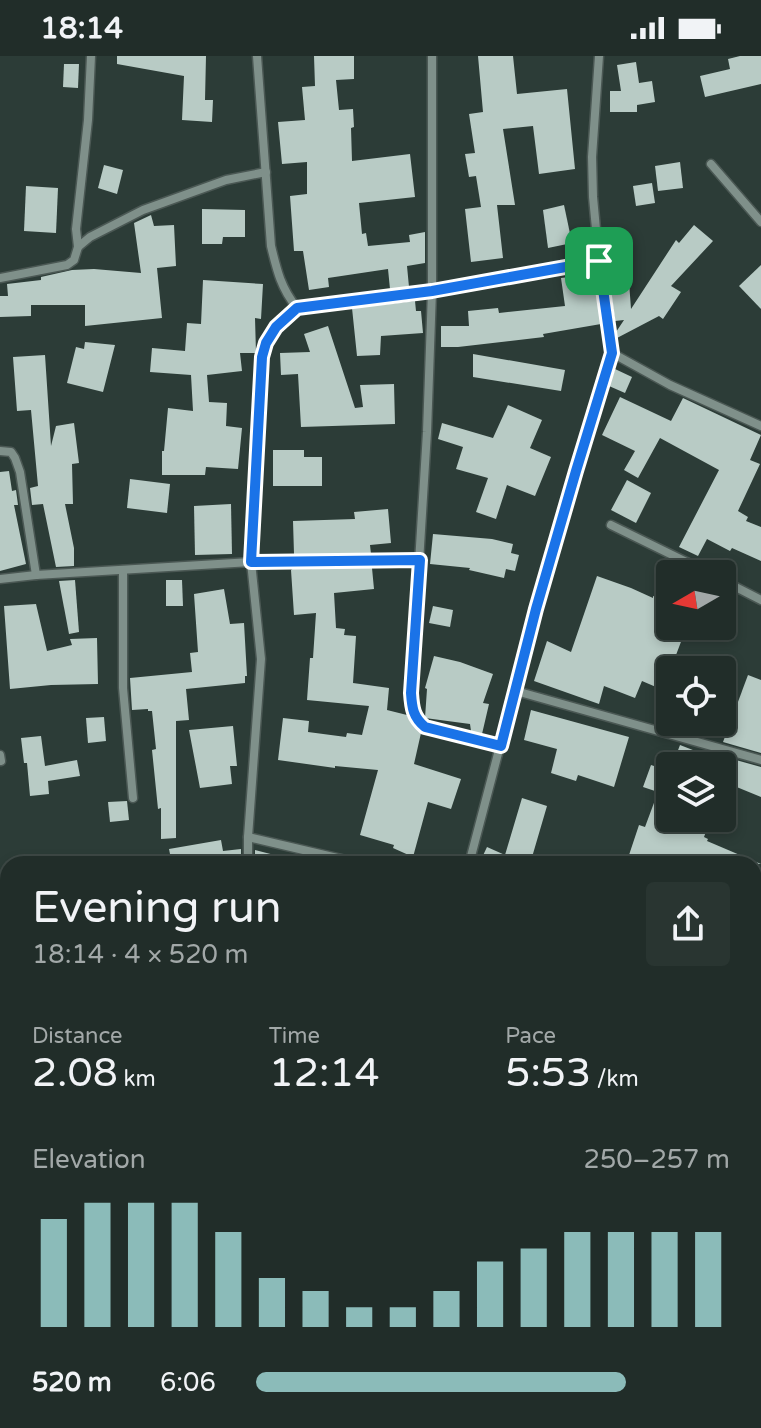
<!DOCTYPE html>
<meta charset="utf-8">
<style>
:root{--surface:#212d29;--page:#293531;--text:#f1f3f6;--muted:#a2a8a8;--line:#3e4946;--accent:#8bbbb9}
body{margin:0;font-family:"Varela Round",sans-serif;background:var(--page);color:var(--text);height:100vh;display:flex;flex-direction:column;font-size:30px;white-space:nowrap}
*{box-sizing:border-box;margin:0}
p{font-size:26px;color:var(--muted)}
.icon{flex:none;width:44px;height:44px;fill:none;stroke:currentColor;stroke-width:2;stroke-linecap:round;stroke-linejoin:round}
.map{position:relative;flex:1;overflow:hidden}
.drawer{position:absolute;left:0px;top:800px;width:762px;height:572px;display:flex;flex-direction:column;background:var(--surface);border-radius:24px 24px 0 0;box-shadow:0 4px 12px #0003,0 0 0 2px var(--line)}
.drawer>*{flex:none}
.needle{width:52px;rotate:261deg}
.buttons{position:absolute;left:656px;top:504px;display:grid;gap:16px}
.buttons a{display:grid;place-items:center;width:80px;height:80px;border-radius:8px;background:var(--surface);box-shadow:0 4px 12px #0003,0 0 0 2px var(--line);font-size:40px}
.pin{position:absolute;display:grid;place-items:center;width:68px;height:68px;color:#fff;margin:-34px;border-radius:16px;box-shadow:0 4px 12px #0006}
.round{display:grid;place-items:center;flex:none;width:84px;height:84px;border-radius:8px;background:var(--page)}
.head{display:flex;align-items:center;justify-content:space-between;height:136px;padding:0 32px}
h1{font-size:44px;font-weight:600;line-height:60px}
.figures{display:grid;grid-template-columns:repeat(3,1fr);gap:12px;height:136px;padding:8px 32px}
.figures div{display:grid;align-content:center}
.figures b{font-size:40px;font-weight:600}
.figures small{font-size:22px;font-weight:400}
.figures p{font-size:22px}
.chart{height:224px;padding:16px 32px}
.chart p{display:flex;justify-content:space-between}
.chart svg{width:100%;height:144px;margin-top:8px;stroke:var(--accent);stroke-width:6}
ul{padding:0 32px;list-style:none;font-size:26px}
li{display:grid;grid-template-columns:128px 96px 1fr;align-items:center;height:60px}
li i{height:20px;border-radius:10px;background:var(--accent)}
.status{display:flex;justify-content:space-between;align-items:center;height:56px;padding:0 40px;background:var(--surface);direction:ltr}
.status svg{height:22px;fill:currentColor}
.map>svg:first-child{display:block}
.lines{fill:none;stroke-linecap:round;stroke-linejoin:round}
.stream{stroke:#012119;stroke-width:6}
.building{fill:#b8cbc5}
.minor-casing{stroke:#4b5854;stroke-width:11}
.minor{stroke:#7f908a;stroke-width:8}
.route-casing{stroke:#fff;stroke-width:16}
.route{stroke:#1a73e8;stroke-width:10}
</style>
<div class="status"><b>18:14</b><svg viewBox="0 0 49 12"><path d="M0 12V9h3v3zM5 12V6h3v6zM10 12V3h3v9zM15 12V0h3v12zM26 1h20v11H26zM47 4h2v5h-2z"/></svg></div>
<div class="map">
<svg width="761" height="1372" viewBox="0 0 761 1372">
<rect width="100%" height="100%" fill="#2c3c37"/>
<g class="lines">
<polyline class="stream" points="0,1117 8,1169"/>
</g>
<g class="building">
<polygon points="117,0 206,0 205,44 213,44 212,66 182,64 184,20 117,8"/>
<polygon points="314,0 354,0 354,23 336,24 339,54 353,53 354,71 351,72 352,105 410,98 415,141 359,147 362,178 366,177 368,190 410,186 409,179 425,176 425,207 407,210 409,231 390,233 388,213 328,222 329,231 309,234 303,195 294,195 290,140 307,138 307,106 282,108 278,66 305,64 302,31 315,30"/>
<polygon points="478,0 513,0 517,38 567,33 575,113 539,118 533,70 503,73 515,149 497,149 503,202 471,206 465,153 481,151 476,120 469,121 465,98 475,97 469,58 483,56"/>
<polygon points="740,0 761,0 761,28 705,41 700,20 730,13 728,3"/>
<polygon points="636,6 639,27 652,25 655,46 637,49 637,56 610,56 610,35 621,35 617,9"/>
<polygon points="64,8 79,8 78,32 63,31"/>
<polygon points="680,106 683,132 658,135 655,110"/>
<polygon points="104,109 123,114 117,138 98,132"/>
<polygon points="652,127 655,147 636,150 633,130"/>
<polygon points="26,130 58,132 56,177 24,175"/>
<polygon points="564,149 572,187 548,192 543,154"/>
<polygon points="202,153 245,154 245,181 223,181 222,188 202,188"/>
<polygon points="151,159 154,170 174,169 176,210 157,212 162,262 85,270 85,249 31,249 31,260 0,261 0,240 8,240 7,228 41,224 41,221 72,214 94,213 141,217 134,167"/>
<polygon points="694,169 713,185 671,230 681,236 663,263 659,260 617,282 616,276 624,264 615,265 608,216 610,216 610,213 628,212 631,253 676,184 679,187"/>
<polygon points="761,209 761,253 739,230"/>
<polygon points="594,218 601,268 543,278 544,281 458,291 441,291 441,270 469,270 468,255 498,252 499,257 565,250 561,222"/>
<polygon points="203,224 263,228 261,263 255,262 256,297 240,297 242,315 207,319 209,346 227,347 226,370 242,372 238,413 206,411 205,419 162,419 162,395 164,395 168,352 193,355 191,319 150,316 152,292 185,295 187,267 201,268"/>
<polygon points="415,245 416,255 421,255 423,277 381,280 380,299 357,300 352,252"/>
<polygon points="328,270 355,352 363,351 360,329 394,328 395,368 301,371 298,318 281,319 280,297 310,296 304,278"/>
<polygon points="85,286 115,289 103,336 67,327 76,291 84,293"/>
<polygon points="473,298 565,314 561,335 473,321"/>
<polygon points="45,299 51,390 56,370 74,367 79,407 72,408 73,448 65,448 74,492 74,510 56,511 43,448 32,449 30,432 38,430 31,354 17,355 13,301"/>
<polygon points="615,313 632,321 625,337 609,330"/>
<polygon points="620,341 671,365 683,342 761,379 750,404 760,408 738,455 748,461 746,465 761,471 761,505 732,492 730,495 707,483 698,500 679,491 719,414 660,382 638,422 624,414 635,395 602,379"/>
<polygon points="508,349 542,364 530,392 551,401 535,440 507,429 496,463 476,456 488,422 456,413 463,391 438,383 442,367 493,382"/>
<polygon points="273,394 304,394 304,401 322,401 322,430 273,430"/>
<polygon points="9,415 12,435 16,434 18,449 14,449 26,508 0,515 0,416"/>
<polygon points="130,423 170,428 167,457 127,452"/>
<polygon points="627,424 651,437 636,467 611,454"/>
<polygon points="231,448 232,498 195,499 194,450"/>
<polygon points="388,453 391,487 370,489 371,498 294,498 293,465 355,463 354,456"/>
<polygon points="433,478 492,483 513,488 511,497 519,499 515,515 506,513 504,522 469,514 470,512 430,508"/>
<polygon points="294,512 372,512 374,533 334,537 336,572 345,573 344,579 356,580 353,627 389,632 387,654 407,659 413,669 421,677 414,708 461,723 451,753 428,746 413,801 393,792 394,789 360,779 378,714 335,710 335,712 278,704 283,662 309,665 308,676 346,681 347,677 362,679 369,650 307,644 310,602 313,602 316,557 294,559 291,514"/>
<polygon points="597,520 631,532 653,542 653,540 670,546 670,570 687,570 676,599 685,602 680,614 670,614 670,637 642,625 635,642 604,630 599,648 534,625 547,585 571,596"/>
<polygon points="75,524 79,576 69,578 59,525"/>
<polygon points="166,524 182,524 183,550 166,550"/>
<polygon points="224,533 230,568 244,567 247,620 245,620 245,627 186,633 189,664 176,665 176,782 161,783 161,752 158,753 152,694 156,693 152,655 148,655 148,653 132,654 130,622 192,616 190,597 198,596 194,538"/>
<polygon points="36,548 47,595 72,589 70,583 97,582 98,628 51,629 10,633 4,550"/>
<polygon points="433,550 453,554 450,571 429,567"/>
<polygon points="434,600 460,606 493,618 483,647 489,648 482,678 471,675 470,668 425,662 427,633 425,632"/>
<polygon points="748,619 761,624 761,697 723,686"/>
<polygon points="531,654 629,681 614,731 578,719 576,725 551,717 557,693 524,684"/>
<polygon points="104,661 106,685 88,687 86,662"/>
<polygon points="233,670 237,710 230,710 232,728 200,732 189,674"/>
<polygon points="41,680 45,710 77,704 80,720 48,725 49,738 30,740 27,707 24,707 21,682"/>
<polygon points="680,689 716,703 718,699 761,711 761,741 722,725 722,710 672,710"/>
<polygon points="669,707 670,762 711,762 704,781 708,783 707,785 761,808 626,808 639,769 645,771 658,736 643,731 651,709 666,714"/>
<polygon points="522,742 547,750 530,808 479,808 487,791 505,799"/>
<polygon points="127,745 129,764 110,766 108,746"/>
<polygon points="221,784 223,795 241,793 241,808 172,808 169,793"/>
<polygon points="255,794 290,803 289,808 255,808"/>
</g>
<g class="lines">
<defs>
<g id="minor">
<path d="M432,0v235l-5,141 -16,261c1,15 2,25 14,34l76,19"/>
<polyline points="711,108 761,166"/>
<polyline points="78,191 76,173 88,64 91,0"/>
<polyline points="0,222 67,209 74,204 78,191 90,181 143,154 226,124 266,116"/>
<polyline points="297,252 432,235 599,205"/>
<polyline points="612,297 670,329 761,370"/>
<polyline points="0,395 11,396 15,402 20,416 36,519"/>
<polyline points="611,469 711,518"/>
<polyline points="123,514 123,632 133,742"/>
<polyline points="0,523 36,519 251,506 420,504"/>
<polyline points="722,524 761,544"/>
<polyline points="516,635 761,704"/>
<polyline points="0,699 1,705"/>
<polyline points="248,781 363,808"/>
<path d="M248,808v-27l13,-178 -10,-97 8,-173 3,-32 4,-14 10,-16 21,-19c-16,-20 -20,-37 -26,-62l-14,-190"/>
<polyline points="469,808 536,553 576,415 612,297 599,205 593,141 592,101 599,0"/>
<polyline points="754,966 761,957"/>
<polyline points="754,981 761,982"/>
<polyline points="754,1191 761,1193"/>
</g>
</defs>
<use href="#minor" class="minor-casing"/>
<use href="#minor" class="minor"/>
</g>
<g class="lines">
<defs>
<path id="route" d="M599,205l13,92 -36,118 -40,138 -35,137 -76,-19c-12,-10 -13,-19 -14,-34l9,-133 -169,2 11,-205 4,-14 10,-16 21,-19 135,-17z"/>
</defs>
<use href="#route" class="route-casing"/>
<use href="#route" class="route"/>
</g>
</svg>
<div class="buttons">
<a><svg class="needle" viewBox="-14 -14 28 28"><path d="M0-13l5 13h-10z" fill="#e53935"/><path d="M0 13l5-13h-10z" fill="#a2a8a8"/></svg></a>
<a><svg class="icon" aria-label="locate" viewBox="0 0 24 24"><circle cx="12" cy="12" r="6"/><path d="M12 2v4M12 18v4M2 12h4M18 12h4"/></svg></a>
<a><svg class="icon" aria-label="layers" viewBox="0 0 24 24"><path d="M12 4l9 5-9 5-9-5zM3 14l9 5 9-5"/></svg></a>
</div>
<div class="pin" style="left:599px;top:205px;background:#1e9e55"><svg class="icon" aria-label="arrive" viewBox="0 0 24 24"><path d="M6 21V4h12l-3 4 3 4H6"/></svg></div>
<section class="drawer">
<div class="head"><div><h1>Evening run</h1><p>18:14 · 4 × 520 m</p></div><a class="round"><svg class="icon" aria-label="share" viewBox="0 0 24 24"><path d="M12 15V3M7 8l5-5 5 5M5 13v7h14v-7"/></svg></a></div>
<div class="figures">
<div><p>Distance</p><b>2.08<small> km</small></b></div>
<div><p>Time</p><b>12:14</b></div>
<div><p>Pace</p><b>5:53<small> /km</small></b></div>
</div>
<div class="chart"><p><span>Elevation</span>250–257 m</p>
<svg viewBox="0 0 160 44" preserveAspectRatio="none"><path d="M5 44V11M15 44V6M25 44V6M35 44V6M45 44V15M55 44V29M65 44V33M75 44V38M85 44V38M95 44V33M105 44V24M115 44V20M125 44V15M135 44V15M145 44V15M155 44V15"/></svg>
</div>
<ul>
<li><b>520 m</b>6:06<i style="width:78%"></i></li>
</ul>
</section>
</div>
